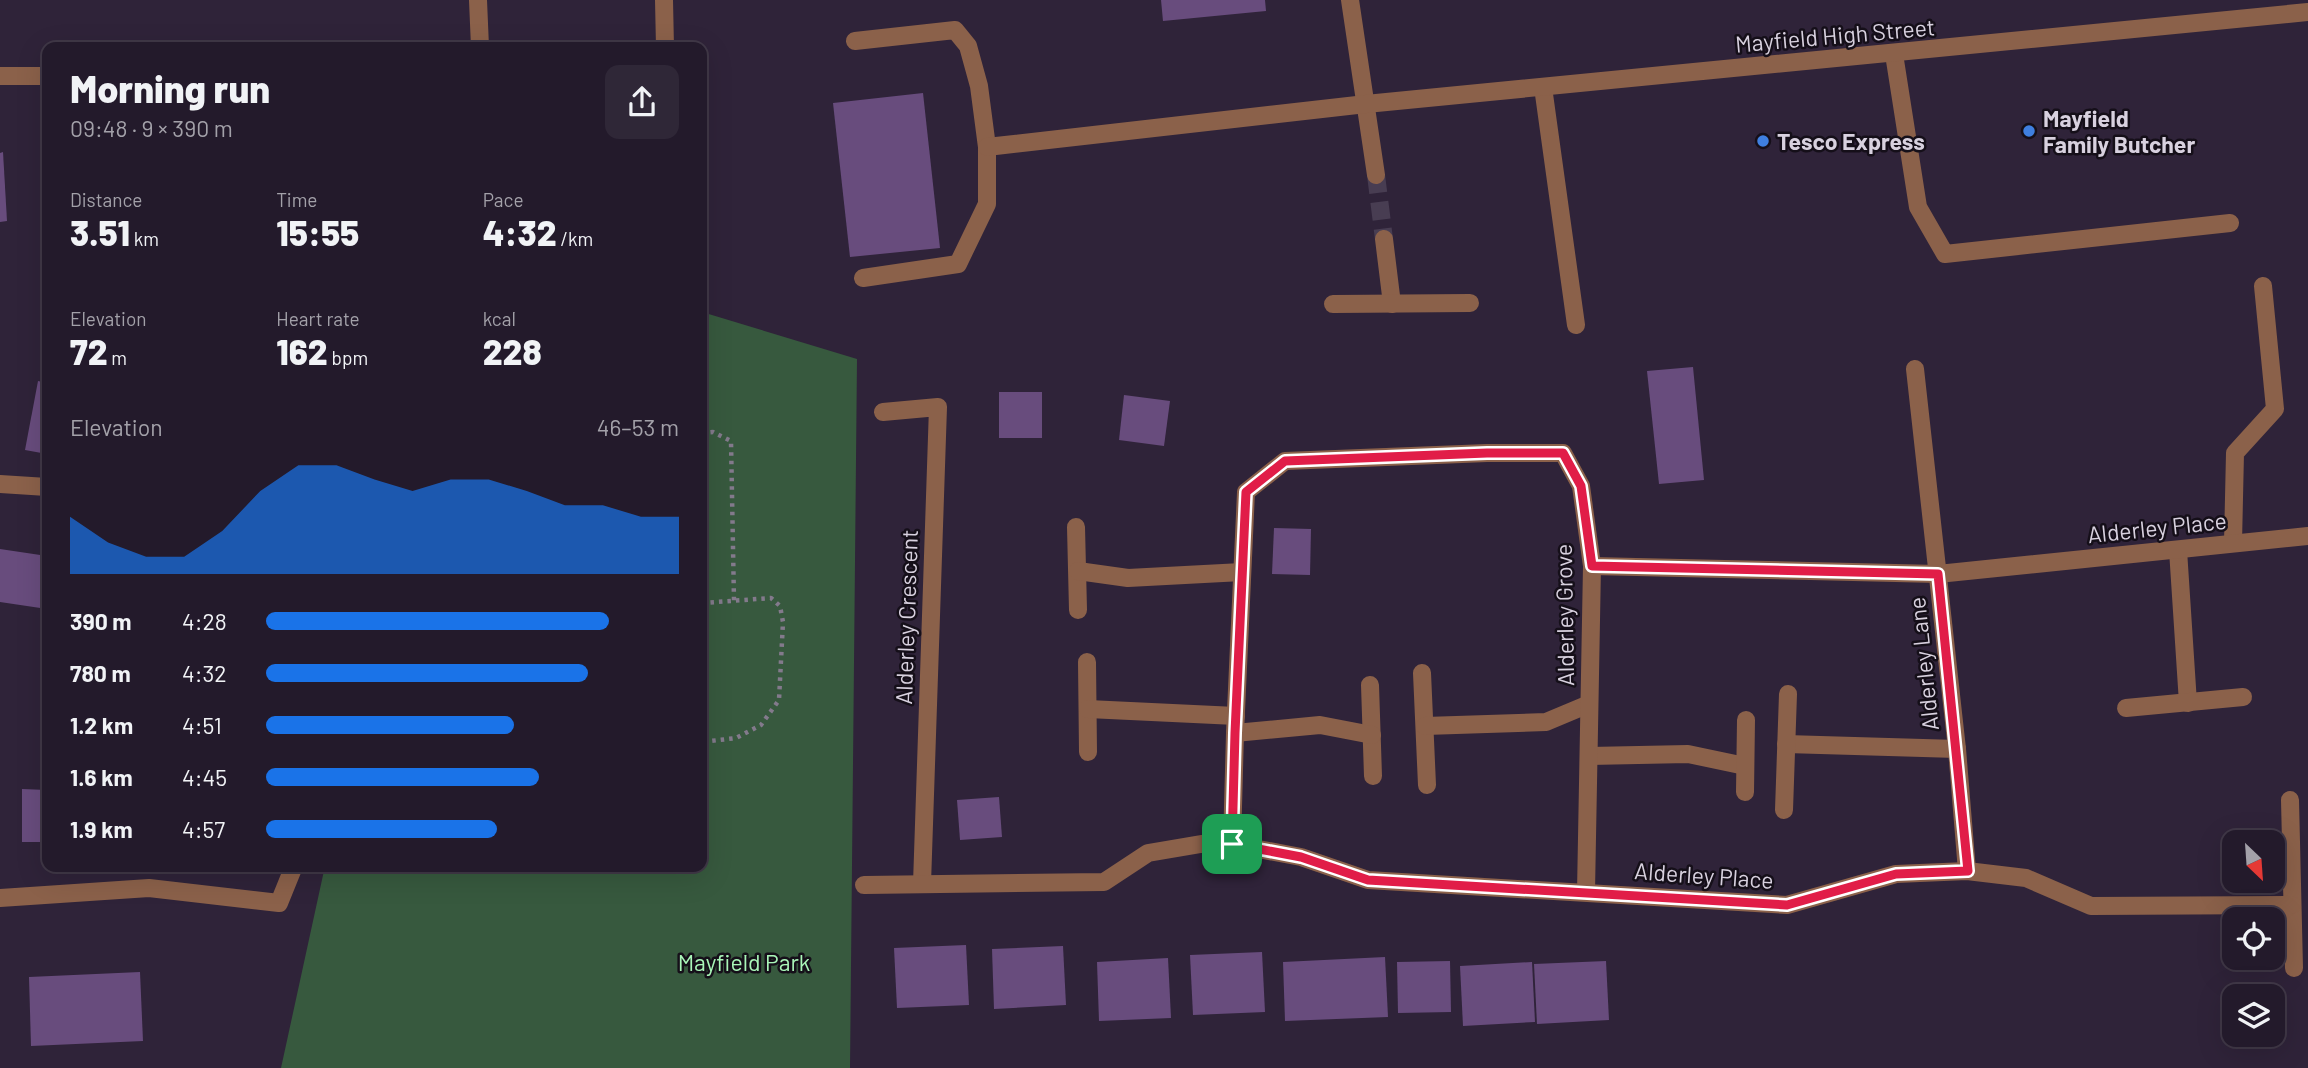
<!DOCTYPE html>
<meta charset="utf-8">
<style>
:root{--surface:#231a2b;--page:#2f2737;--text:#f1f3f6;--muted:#a3a1a9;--line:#403847;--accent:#1a73e8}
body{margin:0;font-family:Barlow,sans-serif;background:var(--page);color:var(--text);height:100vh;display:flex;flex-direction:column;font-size:26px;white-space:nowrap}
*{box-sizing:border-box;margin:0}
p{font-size:23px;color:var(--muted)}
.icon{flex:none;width:38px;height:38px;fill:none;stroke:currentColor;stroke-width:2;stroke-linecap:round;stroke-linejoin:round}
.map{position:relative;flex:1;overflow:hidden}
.details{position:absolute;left:42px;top:42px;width:665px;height:830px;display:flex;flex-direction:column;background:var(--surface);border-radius:14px;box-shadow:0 7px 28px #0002,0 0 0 2px var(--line)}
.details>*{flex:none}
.needle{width:46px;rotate:155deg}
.controls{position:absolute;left:2222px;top:830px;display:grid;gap:14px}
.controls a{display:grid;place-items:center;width:63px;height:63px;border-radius:14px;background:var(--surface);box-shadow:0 7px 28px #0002,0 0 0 2px var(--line);font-size:35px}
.pin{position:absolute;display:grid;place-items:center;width:60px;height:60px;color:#fff;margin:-30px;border-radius:14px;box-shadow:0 4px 10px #0006}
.round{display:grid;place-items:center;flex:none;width:74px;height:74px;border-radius:14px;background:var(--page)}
.overview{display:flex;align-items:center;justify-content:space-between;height:119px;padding:0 28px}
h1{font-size:38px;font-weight:800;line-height:52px}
.stats{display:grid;grid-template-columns:repeat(3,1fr);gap:10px;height:119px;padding:7px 28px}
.stats div{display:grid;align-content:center}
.stats b{font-size:35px;font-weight:800}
.stats small{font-size:19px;font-weight:400}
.stats p{font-size:19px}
.chart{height:196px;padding:14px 28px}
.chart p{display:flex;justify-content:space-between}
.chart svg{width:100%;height:126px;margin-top:7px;fill:var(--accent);opacity:.7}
ul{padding:0 28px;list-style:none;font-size:23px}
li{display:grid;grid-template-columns:112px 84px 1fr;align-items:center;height:52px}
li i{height:18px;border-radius:9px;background:var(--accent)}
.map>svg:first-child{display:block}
.green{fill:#37593e}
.building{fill:#684c7d}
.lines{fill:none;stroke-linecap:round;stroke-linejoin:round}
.minor-tunnel{stroke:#483d52;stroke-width:18;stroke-dasharray:18 9;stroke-linecap:butt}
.path{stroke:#837a8c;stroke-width:4.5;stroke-dasharray:3.5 5;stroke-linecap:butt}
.minor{stroke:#8b614a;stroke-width:18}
.route-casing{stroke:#fff;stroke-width:14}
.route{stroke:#e11d48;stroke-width:9}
.shop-dot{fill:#3f7fe0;stroke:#150f19;stroke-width:2.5}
.labels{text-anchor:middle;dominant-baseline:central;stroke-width:5;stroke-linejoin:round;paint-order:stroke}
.street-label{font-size:23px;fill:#d8d1df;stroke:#150f19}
.poi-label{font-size:23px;font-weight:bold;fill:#d8d1df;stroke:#150f19;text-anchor:start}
.park-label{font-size:23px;fill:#a9f6b8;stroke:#150f19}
</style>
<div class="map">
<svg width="2308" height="1068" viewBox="0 0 2308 1068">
<rect width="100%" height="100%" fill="#2f2339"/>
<polygon class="green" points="702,312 857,359 850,1068 281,1068 325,866 702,866"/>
<g class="building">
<polygon points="1161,0 1265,0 1266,11 1163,21"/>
<polygon points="923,93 940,248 850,257 833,103"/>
<polygon points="3,152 7,221 0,222 0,153"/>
<polygon points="1693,367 1704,480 1659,484 1647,371"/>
<polygon points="38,381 47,383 47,454 25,450"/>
<rect x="999" y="392" width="43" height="46"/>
<polygon points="1124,395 1170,401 1164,446 1119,440"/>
<polygon points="1274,528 1311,529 1310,575 1272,574"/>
<polygon points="0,549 47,556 47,609 0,602"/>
<polygon points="22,789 47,790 47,842 22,842"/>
<polygon points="999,797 1002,837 960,840 957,800"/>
<polygon points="966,945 969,1005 897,1008 894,948"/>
<polygon points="1063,946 1066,1005 994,1009 992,949"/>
<polygon points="1262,952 1265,1012 1193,1015 1190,955"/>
<polygon points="1385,957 1388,1017 1285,1021 1283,962"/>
<polygon points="1168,958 1171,1018 1099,1021 1097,962"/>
<polygon points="1450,961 1451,1012 1398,1013 1397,962"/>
<polygon points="1606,961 1609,1020 1537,1024 1534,964"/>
<polygon points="1532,962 1535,1022 1463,1026 1460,966"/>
<polygon points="140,972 143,1041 31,1046 29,977"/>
</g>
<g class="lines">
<polyline class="minor-tunnel" points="1376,175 1384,239"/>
<g class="path">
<polyline points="702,433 713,432 731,441 734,601"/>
<polyline points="702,603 771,598 780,606 783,622 779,700 761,725 736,738 702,742"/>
</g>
<g class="minor">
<polyline points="478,0 480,47"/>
<polyline points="664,0 665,47"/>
<polyline points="1350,0 1376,175"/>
<polyline points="855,41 955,30 968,46 979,86 987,147 987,204 958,264 863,278"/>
<polyline points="1894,54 1918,207 1945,254 2230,223"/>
<polyline points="0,76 47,76"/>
<polyline points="1543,87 1576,325"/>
<polyline points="987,147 1366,104 2308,12"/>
<polyline points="1384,239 1392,304"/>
<polyline points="1333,304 1470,303"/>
<polyline points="1915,369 1957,749 1967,871"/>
<polyline points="883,412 938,407 922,884"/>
<polyline points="0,484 47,487"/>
<polyline points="1076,527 1078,610"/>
<polyline points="2233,543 2235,453 2275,409 2263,286"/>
<polyline points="2178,550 2188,703"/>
<polyline points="1592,566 1938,574 2308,536"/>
<polyline points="1078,571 1128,578 1242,572"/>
<polyline points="1087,662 1088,752"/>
<polyline points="1422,673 1427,785"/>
<polyline points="1370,685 1373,776"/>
<polyline points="2126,708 2243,697"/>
<polyline points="1088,709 1236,716"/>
<polyline points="1425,726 1546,722 1589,704"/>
<polyline points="1235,733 1320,725 1372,735"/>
<polyline points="1786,744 1957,749"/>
<polyline points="1589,756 1688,754 1745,766"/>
<polyline points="1745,792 1746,720"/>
<polyline points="2290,800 2294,968"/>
<polyline points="1784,810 1788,694"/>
<polyline points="1232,844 1301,857 1368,880 1787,905 1896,874 1967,871 2026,878 2091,906 2292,905"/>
<polyline points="864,885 1104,882 1148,853 1201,844 1232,844 1235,733 1246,492 1285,461 1487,453 1563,453 1581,486 1592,566 1586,892"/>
<polyline points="0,898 149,888 279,903 294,866"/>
</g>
</g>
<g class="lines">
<defs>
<polygon id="route" points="1487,453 1563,453 1581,486 1592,566 1938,574 1968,871 1896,874 1787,905 1368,880 1301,857 1232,844 1235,733 1246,492 1285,461"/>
</defs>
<use href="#route" class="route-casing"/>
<use href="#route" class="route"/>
</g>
<g class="shop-dot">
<circle cx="2029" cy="131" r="7"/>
<circle cx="1763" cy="141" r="7"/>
</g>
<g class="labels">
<g class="street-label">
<text transform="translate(1835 35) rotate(-5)">Mayfield High Street</text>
<text transform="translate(2157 527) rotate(-6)">Alderley Place</text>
<text transform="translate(1564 615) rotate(-91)">Alderley Grove</text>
<text transform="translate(906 617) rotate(-88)">Alderley Crescent</text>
<text transform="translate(1923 664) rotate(-96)">Alderley Lane</text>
<text transform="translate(1704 875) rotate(4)">Alderley Place</text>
</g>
<g class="poi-label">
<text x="2043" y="118">Mayfield<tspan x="2043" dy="26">Family Butcher</tspan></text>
<text x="1777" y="141">Tesco Express</text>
</g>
<g class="park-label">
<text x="744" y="962">Mayfield Park</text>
</g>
</g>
</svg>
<div class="controls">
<a><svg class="needle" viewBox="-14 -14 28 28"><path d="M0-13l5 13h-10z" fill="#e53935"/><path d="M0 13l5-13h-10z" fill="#a3a1a9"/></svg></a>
<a><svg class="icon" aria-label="locate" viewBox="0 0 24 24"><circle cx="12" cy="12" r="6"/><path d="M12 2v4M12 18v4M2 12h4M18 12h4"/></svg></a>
<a><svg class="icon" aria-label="layers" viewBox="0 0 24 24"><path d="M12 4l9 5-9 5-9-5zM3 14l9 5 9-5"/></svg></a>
</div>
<div class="pin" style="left:1232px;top:844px;background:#1e9e55"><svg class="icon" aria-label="arrive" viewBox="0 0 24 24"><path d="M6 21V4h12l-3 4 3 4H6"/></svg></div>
<section class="details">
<div class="overview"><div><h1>Morning run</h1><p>09:48 · 9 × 390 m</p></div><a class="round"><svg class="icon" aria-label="share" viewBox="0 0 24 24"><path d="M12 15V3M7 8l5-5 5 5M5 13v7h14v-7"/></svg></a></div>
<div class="stats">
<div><p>Distance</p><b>3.51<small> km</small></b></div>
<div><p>Time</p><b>15:55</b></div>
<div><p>Pace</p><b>4:32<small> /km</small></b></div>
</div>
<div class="stats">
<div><p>Elevation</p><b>72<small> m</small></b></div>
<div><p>Heart rate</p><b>162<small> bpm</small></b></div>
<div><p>kcal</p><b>228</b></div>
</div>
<div class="chart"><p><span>Elevation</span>46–53 m</p>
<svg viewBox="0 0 160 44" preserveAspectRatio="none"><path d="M0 44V24L10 33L20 38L30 38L40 29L50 15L60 6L70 6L80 11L90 15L100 11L110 11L120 15L130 20L140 20L150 24L160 24V44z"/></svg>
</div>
<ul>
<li><b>390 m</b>4:28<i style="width:83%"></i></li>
<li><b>780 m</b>4:32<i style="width:78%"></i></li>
<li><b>1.2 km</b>4:51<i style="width:60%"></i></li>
<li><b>1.6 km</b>4:45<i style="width:66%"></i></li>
<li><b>1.9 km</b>4:57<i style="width:56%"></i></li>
</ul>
</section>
</div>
